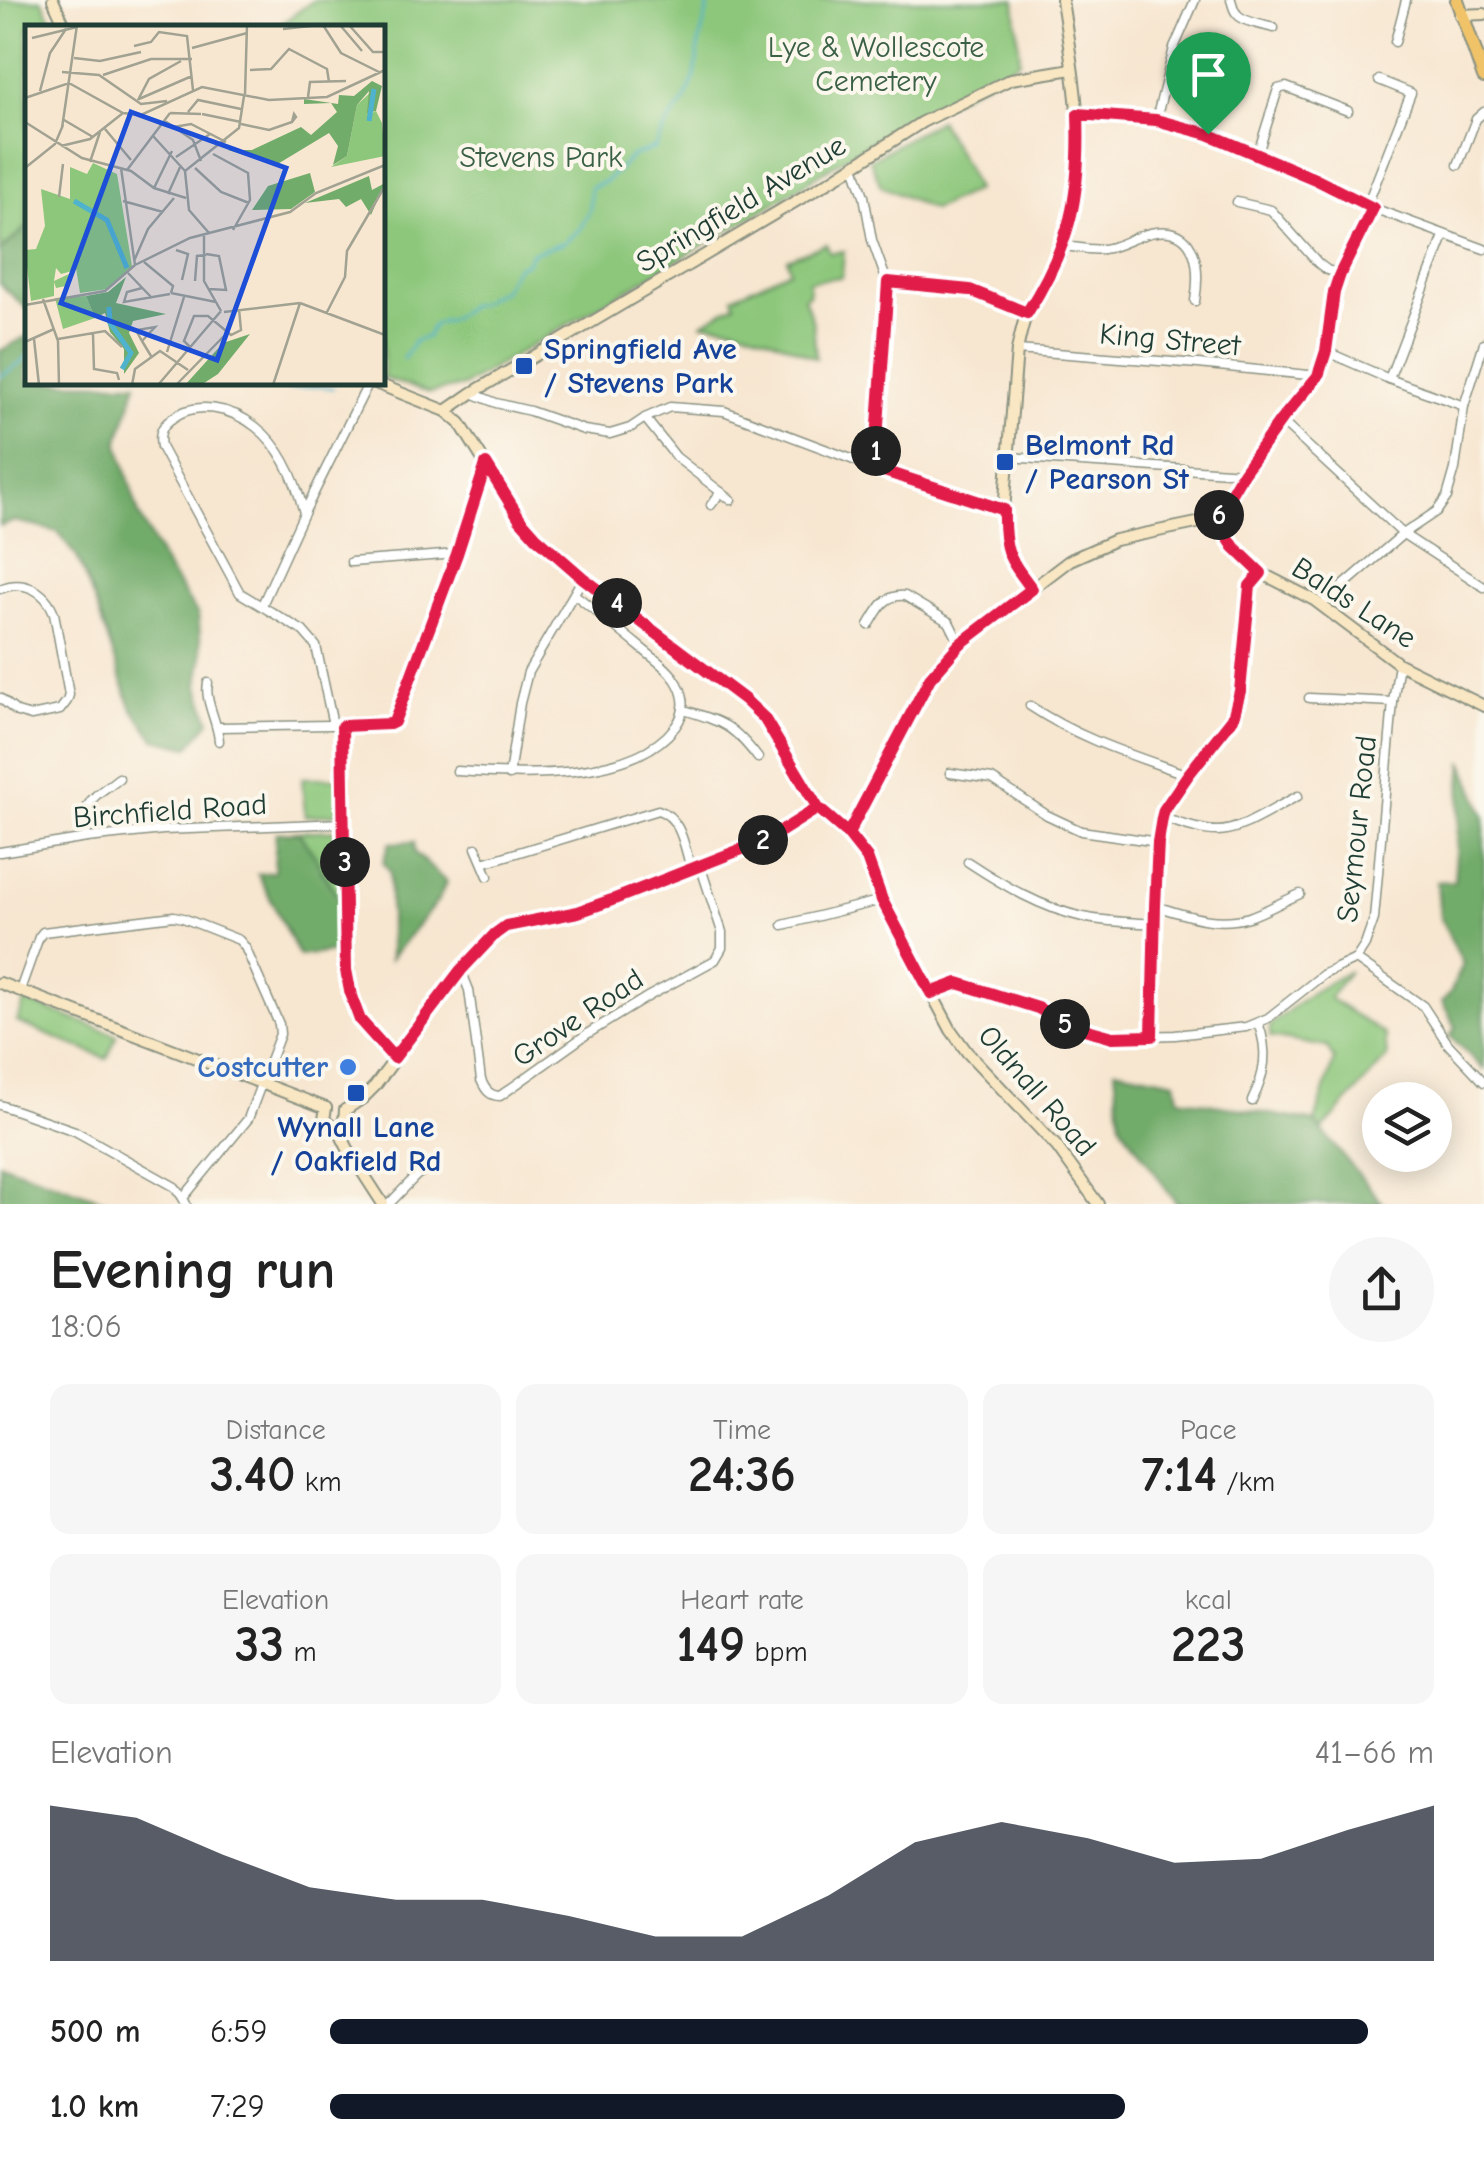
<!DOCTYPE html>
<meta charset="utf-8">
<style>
:root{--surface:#fff;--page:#f6f6f6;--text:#222;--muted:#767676;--accent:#111827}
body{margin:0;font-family:"Comic Neue",sans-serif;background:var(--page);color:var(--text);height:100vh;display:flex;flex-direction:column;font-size:38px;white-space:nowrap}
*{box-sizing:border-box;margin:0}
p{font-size:32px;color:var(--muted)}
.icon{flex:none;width:55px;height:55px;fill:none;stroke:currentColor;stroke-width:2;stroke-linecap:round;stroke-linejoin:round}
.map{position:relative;height:1204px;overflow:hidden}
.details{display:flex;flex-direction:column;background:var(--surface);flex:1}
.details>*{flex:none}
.fabs{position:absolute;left:1362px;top:1082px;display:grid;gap:20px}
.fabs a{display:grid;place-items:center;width:90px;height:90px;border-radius:50%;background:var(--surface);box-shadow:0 5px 25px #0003;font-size:50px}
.pin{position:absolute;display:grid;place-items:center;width:85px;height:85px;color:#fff;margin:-102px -42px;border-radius:50% 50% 50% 0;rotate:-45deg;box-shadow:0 0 10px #0007}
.pin .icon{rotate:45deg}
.km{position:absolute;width:50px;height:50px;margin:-25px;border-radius:50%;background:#222;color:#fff;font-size:28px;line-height:50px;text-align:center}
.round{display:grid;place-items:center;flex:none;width:105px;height:105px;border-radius:52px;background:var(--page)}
.head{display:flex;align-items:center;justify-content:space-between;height:170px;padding:0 50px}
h1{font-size:55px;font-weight:800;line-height:75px}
.metrics{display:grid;grid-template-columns:repeat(3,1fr);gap:15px;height:170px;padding:10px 50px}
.metrics div{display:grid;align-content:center;border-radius:20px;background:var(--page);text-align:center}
.metrics b{font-size:50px;font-weight:800}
.metrics small{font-size:28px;font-weight:400}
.metrics p{font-size:28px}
.chart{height:280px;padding:20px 50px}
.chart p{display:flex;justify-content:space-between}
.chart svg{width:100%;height:180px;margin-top:10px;fill:var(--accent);opacity:.7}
ul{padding:0 50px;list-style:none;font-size:32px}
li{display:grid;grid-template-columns:160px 120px 1fr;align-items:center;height:75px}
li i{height:25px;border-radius:12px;background:var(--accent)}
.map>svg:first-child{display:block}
.green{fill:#8dc77b;stroke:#568258;stroke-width:2.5}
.forest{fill:#72ac6b;stroke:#487450;stroke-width:2.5}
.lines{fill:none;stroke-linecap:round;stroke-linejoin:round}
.stream{stroke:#4fb3ce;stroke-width:2.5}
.street-casing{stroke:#8b9282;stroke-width:11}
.secondary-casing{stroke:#8b9282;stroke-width:14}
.highway-casing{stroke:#8b9282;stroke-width:16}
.street{stroke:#fff;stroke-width:8}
.secondary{stroke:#f9e7c3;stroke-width:10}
.highway{stroke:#f1c369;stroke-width:12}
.route-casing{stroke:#fff;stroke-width:20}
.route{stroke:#e11d48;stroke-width:12}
.transit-dot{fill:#1a4fb4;stroke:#fbf7ec;stroke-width:4}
.shop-dot{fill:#3f7fe0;stroke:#fbf7ec;stroke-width:4}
.labels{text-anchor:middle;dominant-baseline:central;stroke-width:8;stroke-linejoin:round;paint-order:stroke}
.park-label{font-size:30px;fill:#3a6046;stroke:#fbf7ec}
.street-label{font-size:30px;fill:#1f3d34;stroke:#fbf7ec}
.transit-label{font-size:30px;font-weight:bold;fill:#164399;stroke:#fbf7ec;text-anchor:start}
.shop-label{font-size:30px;font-weight:bold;fill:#366cbe;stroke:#fbf7ec;text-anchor:end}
.inset-river{fill:none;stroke:#4fb3ce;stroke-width:5}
.inset-road{fill:none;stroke:#a1a292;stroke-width:2.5}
.view{fill:#1d4ed8;fill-opacity:0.15;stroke:#1d4ed8;stroke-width:5}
.inset-edge{fill:none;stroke:#1f3d34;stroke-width:5}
</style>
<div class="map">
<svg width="1484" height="1204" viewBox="0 0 1484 1204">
<rect width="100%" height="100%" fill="#fbf7ec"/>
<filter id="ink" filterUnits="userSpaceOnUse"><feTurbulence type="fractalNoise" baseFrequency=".01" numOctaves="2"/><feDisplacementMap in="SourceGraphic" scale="20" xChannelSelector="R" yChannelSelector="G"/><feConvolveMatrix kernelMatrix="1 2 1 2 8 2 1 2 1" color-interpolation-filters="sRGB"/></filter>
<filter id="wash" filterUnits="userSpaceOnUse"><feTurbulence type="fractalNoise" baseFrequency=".0048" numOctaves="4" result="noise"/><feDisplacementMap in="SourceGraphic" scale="40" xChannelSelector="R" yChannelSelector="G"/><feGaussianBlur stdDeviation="2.25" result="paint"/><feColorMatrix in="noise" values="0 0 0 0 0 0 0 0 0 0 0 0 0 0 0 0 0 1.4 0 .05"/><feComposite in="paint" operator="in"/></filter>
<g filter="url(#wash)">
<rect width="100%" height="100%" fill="#f7e6d0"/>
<g class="green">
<polygon points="0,0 42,0 55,27 28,28 27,227 0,251"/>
<polygon points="314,0 1015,0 1020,60 1007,70 864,146 768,207 463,386 429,393 383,378 382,28 277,27"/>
<polygon points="939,120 964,163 976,190 933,210 881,186 870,160"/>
<path d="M826,244l4,9 14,-2 -2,26 -33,4v14l-5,2 9,26 3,35c-37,-16 -75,-36 -115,-34l34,-20 -2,-7 57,-27 -3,-11z"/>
<polygon points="302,778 339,778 339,810 336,814 305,816"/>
<path d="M335,830l5,5 2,67c-16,-23 -28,-47 -44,-70z"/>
<polygon points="1349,971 1329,998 1385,1035 1387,1057 1322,1130 1315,1122 1334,1060 1327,1047 1270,1037 1270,1025 1311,993"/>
<polygon points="25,1001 117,1035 107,1059 17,1022"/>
</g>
<g class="forest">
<polygon points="27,227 27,309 0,284 0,251"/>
<polygon points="27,336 28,382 137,383 118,442 139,515 166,567 198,615 202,659 198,684 210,721 189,747 155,739 131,707 96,605 77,557 58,532 15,521 0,526 0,351"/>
<polygon points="1463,761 1484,815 1484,1070 1450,1036 1456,1027 1442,1002 1451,991 1463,964 1440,917 1437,882 1454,881"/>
<polygon points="298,832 315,856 323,875 342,902 341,951 299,956 258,874 274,872 276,833"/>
<polygon points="414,842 415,853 446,882 439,899 390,959 390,872 383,862 390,843"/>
<polygon points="1115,1069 1176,1081 1179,1098 1315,1122 1383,1204 1177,1204 1120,1123"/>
<polygon points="0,1163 115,1204 0,1204"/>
</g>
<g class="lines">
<g class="stream">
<polyline points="403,359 415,341 427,337 433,325 453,318 470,305 481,303 489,296 503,290 516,267 526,263 532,253 563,243 580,229 590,210 590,188 606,181 632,156 655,148 667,124 683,104 695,76 699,43 710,0"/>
<polyline points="0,377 21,363 28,356"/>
<polyline points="283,382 287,389 318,386 333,388"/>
</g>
</g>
</g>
<g filter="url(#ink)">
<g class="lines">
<defs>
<g id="street">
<path d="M1231,0c2,5 2,10 6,14 6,8 27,11 37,14"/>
<polyline points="1395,42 1406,0"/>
<polyline points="1078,114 1156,120 1208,134 1315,179 1373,208 1484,249"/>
<polyline points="1156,120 1174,48 1195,0"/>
<polyline points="1258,153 1278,89 1286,87 1348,111"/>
<polyline points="1458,165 1476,119 1484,112"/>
<polyline points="854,166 864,196 872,240 887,282 875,468"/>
<polyline points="1237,202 1271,210 1318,263 1327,270 1340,274"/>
<polyline points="1367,205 1411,93 1379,80"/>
<path d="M1064,246c12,1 27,5 39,3 18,-2 34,-15 53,-17 43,-5 44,39 39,69"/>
<polyline points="887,282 970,289 1027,313"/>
<polyline points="1017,350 1198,364 1318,376"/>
<polyline points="1325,351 1389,379 1464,406"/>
<polyline points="1389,379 1444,236"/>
<polyline points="472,393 496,403 530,411 584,430 610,434 630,428 645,418 670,407 724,411 875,468 1004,511"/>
<polyline points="645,418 676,457 731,500"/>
<polyline points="1281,421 1403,534 1484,587"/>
<polyline points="1008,457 1243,473"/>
<polyline points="711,505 721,492"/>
<path d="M304,513c-8,-32 -21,-65 -48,-86 -24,-19 -61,-28 -86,-7 -10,8 -11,15 -9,27l79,146 63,38 13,15 17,79"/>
<polyline points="1216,519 1243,473 1281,421 1318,376 1325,351 1334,292 1340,274 1373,208"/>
<polyline points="351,562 457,554"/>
<path d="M0,589c23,-10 45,1 54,24l15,82 -2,6 -7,9 -29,6 -14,-4 -17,-14"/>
<polyline points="262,605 304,513 369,382"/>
<polyline points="1321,605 1403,534 1437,511 1447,497 1455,469 1464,406 1484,343"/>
<path d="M869,625c10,-16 15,-31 36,-29l44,26 11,22"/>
<path d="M208,683c-4,18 10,39 11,58"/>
<polyline points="1309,698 1393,702"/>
<path d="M1030,706c51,34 102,49 158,69"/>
<path d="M684,710c39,12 49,15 74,48"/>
<polyline points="342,726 346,970 351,996 360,1020 395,1057"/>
<polyline points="219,727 389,724 394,721 457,554 486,464"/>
<path d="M457,771c62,4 176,11 218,-44 10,-13 11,-28 3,-43 -8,-15 -25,-26 -38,-37 -22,-18 -44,-36 -66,-53"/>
<polyline points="950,773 992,779 1047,815 1081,831 1158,842"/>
<polyline points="509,775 520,703 528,672 583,578"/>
<path d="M1162,818c18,5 37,13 55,13 26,0 58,-24 81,-35"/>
<path d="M87,838c-6,-39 4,-38 32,-60"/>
<polyline points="476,848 488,876"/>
<polyline points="0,852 87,838 163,830 344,823"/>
<path d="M968,862c35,23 73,46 115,55 22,5 48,5 71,7"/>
<path d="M483,863l175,-53c24,8 26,37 33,58"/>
<path d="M1155,906c31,9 61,21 94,11 18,-6 34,-16 51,-23"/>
<polyline points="783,925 882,900"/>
<polyline points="1356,959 1423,1006 1448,1044 1484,1082"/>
<path d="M461,970l8,20 12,90c4,9 8,16 19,16l87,-62 62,-38 66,-36 7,-12v-16l-22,-67"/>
<polyline points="20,990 39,937 43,932 174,916 183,918 239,940 245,947 279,1024 280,1034 248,1119 183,1198 186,1204"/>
<polyline points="931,993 959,983 1038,1009 1066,1025 1113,1037 1175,1035 1246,1027 1268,1018 1324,974 1356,959 1365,945 1374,919 1393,702 1399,664"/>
<polyline points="1152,1036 1155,906 1158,842 1162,818 1165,810 1188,775 1233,718 1240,691 1249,586 1261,573"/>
<path d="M1252,1101c13,-26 17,-50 6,-78"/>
<polyline points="0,1105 75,1131 175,1187 183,1198"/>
<polyline points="389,1204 417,1175 424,1171"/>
</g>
<g id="secondary">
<polyline points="53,0 66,28"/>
<polyline points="1460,15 1484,14"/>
<polyline points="373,382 446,411 460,423 520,519 536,537 583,578 744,699 764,717 818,808 848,834 867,858 882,900 951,1030 967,1052 1057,1147 1098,1204"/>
<polyline points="446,411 472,393 835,178 922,122 1011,79 1072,69"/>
<path d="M1032,589c-24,-32 -29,-38 -28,-78l13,-161c3,-12 5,-25 10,-37 12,-23 28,-43 37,-68 28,-80 10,-164 -2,-245"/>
<polyline points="848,834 930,678 960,644 1070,560 1115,540 1216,519 1234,547 1261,573 1314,600 1399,664 1484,706"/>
<polyline points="0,983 326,1108"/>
<polyline points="326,1108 324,1119 332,1127 337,1127 344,1122 345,1110"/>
<polyline points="345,1110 363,1098 375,1086 461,970 495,934 506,925 577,912 612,900 750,846 783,830 818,808"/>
<polyline points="337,1127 350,1153 383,1204"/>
</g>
<polyline id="highway" points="1457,0 1484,77"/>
</defs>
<use href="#street" class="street-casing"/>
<use href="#secondary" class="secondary-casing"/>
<use href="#highway" class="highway-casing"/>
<use href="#street" class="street"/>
<use href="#secondary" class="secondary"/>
<use href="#highway" class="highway"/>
</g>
</g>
<g class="lines" filter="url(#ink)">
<defs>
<path id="route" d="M1208,134l-52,-14 -78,-6c3,83 -7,129 -51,199l-57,-23 -82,-8 -13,186 129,42c-1,41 4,47 28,79l-72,55 -30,34 -82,156 -30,-26 -35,22 -33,16 -138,54 -34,12 -72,14 -11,8 -34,36 -67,88 -34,-38 -9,-24 -5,-26 -4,-244 48,-2 4,-2 63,-168 29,-90 34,55 16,18 47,41 161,121 20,19 54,90 30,26 19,24 15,42 49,93 27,-10 80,25 28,16 47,13 39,-1 3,-130 3,-64 4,-24 2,-8 24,-35 45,-57 7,-27 10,-105 11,-13 -27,-26 -18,-28 27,-46 38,-53 37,-44 8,-25 8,-59 6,-18 33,-66 -58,-29 -107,-45"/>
</defs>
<use href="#route" class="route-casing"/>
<use href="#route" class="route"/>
</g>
<g class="transit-dot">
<rect x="514" y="356" width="20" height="20" rx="5"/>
<rect x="995" y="452" width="20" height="20" rx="5"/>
<rect x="346" y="1083" width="20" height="20" rx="5"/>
</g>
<circle class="shop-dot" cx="348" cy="1067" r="10"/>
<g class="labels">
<g class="park-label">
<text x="876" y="47">Lye &amp; Wollescote<tspan x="876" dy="34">Cemetery</tspan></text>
<text x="541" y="157">Stevens Park</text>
</g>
<g class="street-label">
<text transform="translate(741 204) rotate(-31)">Springfield Avenue</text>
<text transform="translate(1170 340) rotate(5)">King Street</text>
<text transform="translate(1354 603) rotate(33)">Balds Lane</text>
<text transform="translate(170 811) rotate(-4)">Birchfield Road</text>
<text transform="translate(1357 829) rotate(-84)">Seymour Road</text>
<text transform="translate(578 1018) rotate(-34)">Grove Road</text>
<text transform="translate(1037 1091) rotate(49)">Oldnall Road</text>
</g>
<g class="transit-label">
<text x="544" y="349">Springfield Ave<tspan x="544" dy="34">/ Stevens Park</tspan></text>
<text x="1025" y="445">Belmont Rd<tspan x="1025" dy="34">/ Pearson St</tspan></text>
<text x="356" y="1127" text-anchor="middle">Wynall Lane<tspan x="356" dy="34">/ Oakfield Rd</tspan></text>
</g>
<g class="shop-label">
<text x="328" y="1067">Costcutter</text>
</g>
</g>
<g transform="translate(25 25)">
<rect width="360" height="360" fill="#f7e6d0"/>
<path d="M347,66l-4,24 8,-4 6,12 3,33 -54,11 16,-11 10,-51zM68,138l24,11 15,92 -24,23 -28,4 -5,-31 1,8 -15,4 -5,-6 -2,13 15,-7 -3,12 -10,2 -2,-6v14l-23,5 -6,-51 11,-1 9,-23 -4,-37 29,10v-32l17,7zM61,271l9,22 -32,11 -8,-31z" fill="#8dc77b"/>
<path d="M347,56l10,5 -6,25 -9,2 2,-22 -12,14 -10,51 -14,9 5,-19 -9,-13 -53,32 -48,-15h24l49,-23 10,8 26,-23 -6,-9 -27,1v-5l34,5 1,-9 15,1zM285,148l5,19 -24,17 -39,1 16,-24zM344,151l3,14 13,-7 -14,32 -10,-16 -15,8 -7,-8 -34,4zM101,252l-10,26 50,11 -33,7 -4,12 10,20 -15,21v-25l-14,-17 -5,-19 -10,5 -9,-22 22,-4zM225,309l-32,40 -17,11h-16l38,-42z" fill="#72ac6b"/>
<path class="inset-river" d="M344,96l5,-32M49,176l33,19 20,48M84,282l1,16 21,30 -9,16"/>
<path class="inset-road" d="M298,0l18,28 40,20M315,0l22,26M324,0l24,27h12M258,4l36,-4M7,13l45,-11M109,21l17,-4 8,-10 28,4 6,54M167,23l55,-15M49,33l26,3 41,-9M225,45l21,-1 18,-20 38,20 2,13M37,47l37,3 42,29 26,-3M78,50l48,-16h41M15,66l10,-38 16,-24M220,69l2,-69M283,72l2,-15 36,-1M0,73l44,-15 54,30 18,2 61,-28 67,13 58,-3 58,-27M114,74l53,-23M113,75l11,-21 32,-18M163,87l10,-12 43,9M145,88l31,1M177,89l39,8M39,95l29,17M140,96l28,19 8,21M0,97l57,36 49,13 23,17 32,10M216,99l28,6 23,-8 2,-8 2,3 -4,5M149,102l17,-3 35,18M37,103l15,-103M80,104l26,31M128,111l32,35M36,121l29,-7 33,-26M188,129l35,19 2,27 -17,30M151,132l34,-23M65,137l10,-30M0,143l30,-24 8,-19M96,143l14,97M170,143l26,24 28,11M102,145l43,-57M160,146l54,-43 5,-32M160,146l4,39 20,23M129,163l18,-37M143,169l13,-29M34,172l4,-33M98,176l40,11M179,211v45l17,30M151,225l12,4 -6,26M181,229l13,2 7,34 -17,-1M109,236l14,-32 26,-31M119,237l29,24 -2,7M110,240l55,-27 100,-26 26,-19 69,-28M103,248l24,25M170,256l2,-25 9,-1M117,263l-15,4 -3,10 46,-8M146,268l45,9M18,274l15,42 1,44M275,278l85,32M0,280l80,-14 30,-26M199,287l76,-9M301,289l19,-37 2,-26 38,-65M68,309l1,35 23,4 2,7M9,314l5,46M33,314l47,-8 17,16M117,316l13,-14 -18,3v2l5,9 9,15M0,317l29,-13M165,322l-6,-6 10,-25h14l23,19 10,-5 -2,-21M142,327l17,-55M107,360l3,-16 25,-18 28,19M133,360l63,-74M151,360l48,-49M248,360l27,-82"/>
<path class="view" d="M106,87l155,56 -69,192 -156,-57z"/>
<rect width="360" height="360" class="inset-edge"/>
</g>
</svg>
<div class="fabs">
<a><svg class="icon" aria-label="layers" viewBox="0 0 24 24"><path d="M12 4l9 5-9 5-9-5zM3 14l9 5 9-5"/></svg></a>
</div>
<div class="pin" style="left:1208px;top:134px;background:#1e9e55"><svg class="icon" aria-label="arrive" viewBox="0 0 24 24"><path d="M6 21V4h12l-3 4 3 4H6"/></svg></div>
<b class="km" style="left:876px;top:451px">1</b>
<b class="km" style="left:763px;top:840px">2</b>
<b class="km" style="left:345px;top:862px">3</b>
<b class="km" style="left:617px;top:603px">4</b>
<b class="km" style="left:1065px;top:1024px">5</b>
<b class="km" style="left:1219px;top:515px">6</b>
</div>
<section class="details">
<div class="head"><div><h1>Evening run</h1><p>18:06</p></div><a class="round"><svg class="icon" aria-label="share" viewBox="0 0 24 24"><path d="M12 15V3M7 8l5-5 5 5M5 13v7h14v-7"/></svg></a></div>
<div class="metrics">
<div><p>Distance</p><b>3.40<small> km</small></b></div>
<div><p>Time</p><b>24:36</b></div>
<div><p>Pace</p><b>7:14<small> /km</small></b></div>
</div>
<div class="metrics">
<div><p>Elevation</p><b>33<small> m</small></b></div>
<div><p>Heart rate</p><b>149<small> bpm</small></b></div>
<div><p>kcal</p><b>223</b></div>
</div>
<div class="chart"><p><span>Elevation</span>41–66 m</p>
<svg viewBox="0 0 160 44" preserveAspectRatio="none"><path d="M0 44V6L10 9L20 18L30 26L40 29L50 29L60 33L70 38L80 38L90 28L100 15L110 10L120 14L130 20L140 19L150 12L160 6V44z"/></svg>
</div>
<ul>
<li><b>500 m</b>6:59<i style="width:94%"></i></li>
<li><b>1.0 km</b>7:29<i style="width:72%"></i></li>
</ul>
</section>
